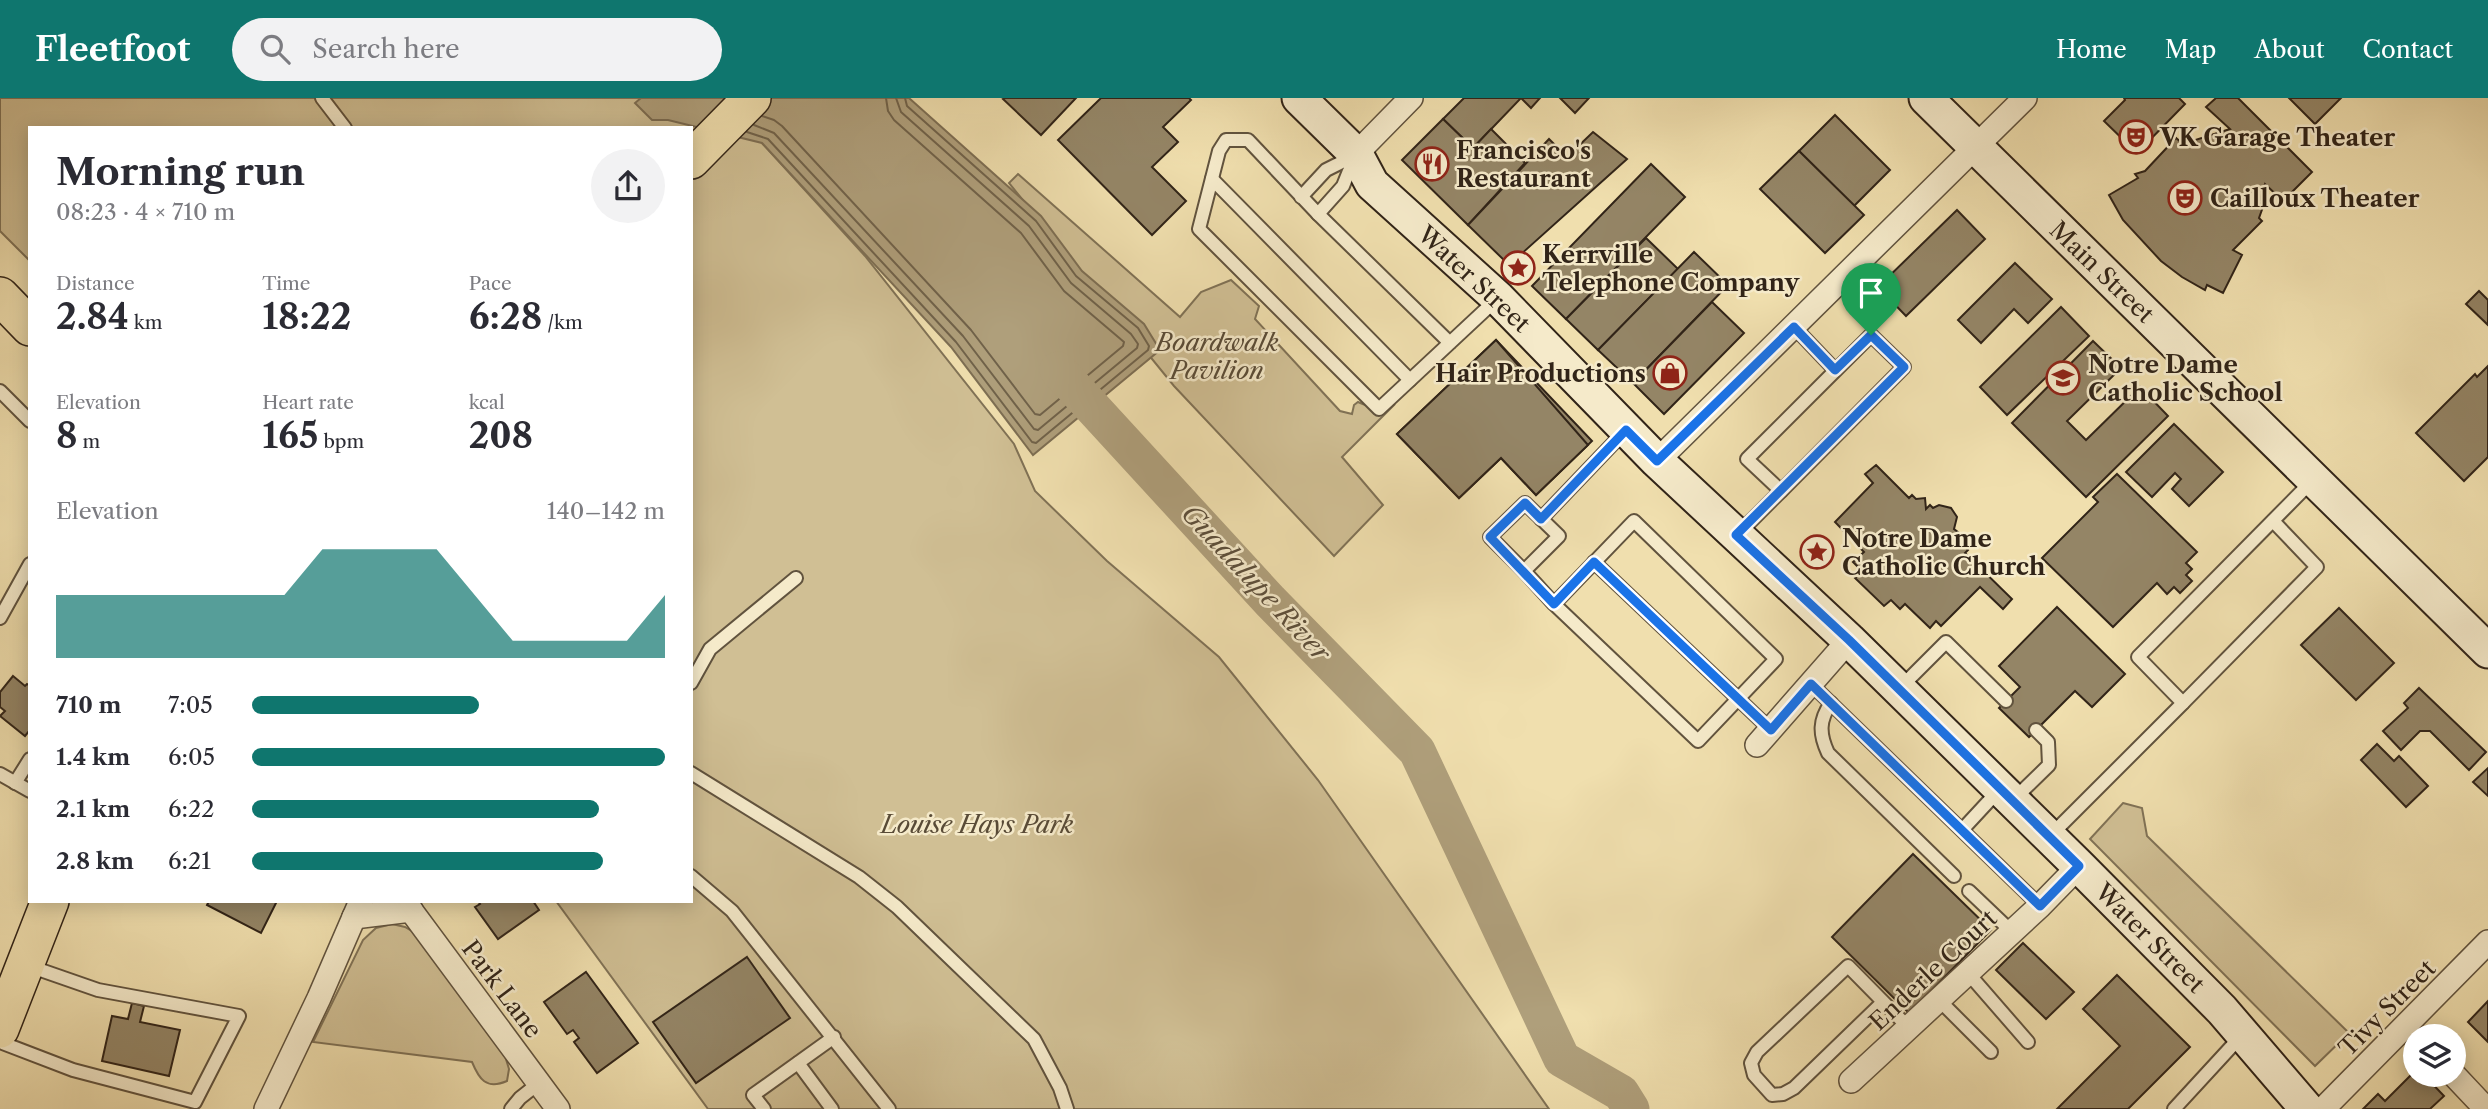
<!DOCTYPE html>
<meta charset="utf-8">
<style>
:root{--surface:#fff;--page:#f2f2f3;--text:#2b2b33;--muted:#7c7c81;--accent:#0f766e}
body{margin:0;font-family:"Libre Caslon Text",serif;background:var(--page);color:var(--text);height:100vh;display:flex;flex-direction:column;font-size:26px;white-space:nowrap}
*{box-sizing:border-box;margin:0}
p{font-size:23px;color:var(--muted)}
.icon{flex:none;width:38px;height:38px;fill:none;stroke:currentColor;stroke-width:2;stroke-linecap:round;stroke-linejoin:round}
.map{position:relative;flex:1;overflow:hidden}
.details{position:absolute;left:28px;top:28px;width:665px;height:777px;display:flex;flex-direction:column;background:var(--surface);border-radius:0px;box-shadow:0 4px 18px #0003}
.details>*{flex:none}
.controls{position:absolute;left:2403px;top:926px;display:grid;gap:14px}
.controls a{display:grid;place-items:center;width:63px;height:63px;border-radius:50%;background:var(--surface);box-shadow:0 4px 18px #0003;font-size:35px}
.pin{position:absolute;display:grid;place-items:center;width:60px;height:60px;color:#fff;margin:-72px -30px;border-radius:50% 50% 50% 0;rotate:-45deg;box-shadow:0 0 7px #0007}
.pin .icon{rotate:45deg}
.round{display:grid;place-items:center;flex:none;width:74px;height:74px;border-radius:37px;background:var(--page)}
.summary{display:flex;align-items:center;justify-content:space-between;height:119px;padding:0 28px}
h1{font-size:38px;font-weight:800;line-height:52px}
.figures{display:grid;grid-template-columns:repeat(3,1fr);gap:10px;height:119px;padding:7px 28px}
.figures div{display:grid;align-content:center}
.figures b{font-size:35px;font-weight:800}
.figures small{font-size:19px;font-weight:400}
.figures p{font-size:19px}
.chart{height:196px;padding:14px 28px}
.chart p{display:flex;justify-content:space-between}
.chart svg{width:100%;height:126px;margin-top:7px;fill:var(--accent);opacity:.7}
ul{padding:0 28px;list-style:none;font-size:23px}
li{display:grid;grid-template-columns:112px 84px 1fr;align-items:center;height:52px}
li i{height:18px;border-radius:9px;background:var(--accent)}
header{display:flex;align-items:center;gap:42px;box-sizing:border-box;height:98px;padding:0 35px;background:var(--accent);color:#fff}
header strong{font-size:33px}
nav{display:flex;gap:38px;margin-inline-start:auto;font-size:24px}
.search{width:490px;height:63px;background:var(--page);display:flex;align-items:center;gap:18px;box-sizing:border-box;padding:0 24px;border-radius:38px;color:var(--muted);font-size:26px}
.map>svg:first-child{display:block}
.green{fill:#d0bf94;stroke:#807256;stroke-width:2}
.water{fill:#af9f7b;stroke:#7d6e53;stroke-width:2}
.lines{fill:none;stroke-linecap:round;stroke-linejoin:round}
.shore{stroke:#70624a;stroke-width:2}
.river{stroke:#af9f7b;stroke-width:37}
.building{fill:#948566;stroke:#312418;stroke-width:2}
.lane-casing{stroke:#61533e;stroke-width:16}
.street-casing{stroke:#61533e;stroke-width:26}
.secondary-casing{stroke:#312418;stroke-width:37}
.primary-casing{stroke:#312418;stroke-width:40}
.lane{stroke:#f5eaca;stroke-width:12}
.street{stroke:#f5eaca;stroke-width:23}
.secondary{stroke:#f5eaca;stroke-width:33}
.primary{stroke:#f0dfae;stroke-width:37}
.route-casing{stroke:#fff;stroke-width:14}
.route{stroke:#1a73e8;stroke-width:9}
.labels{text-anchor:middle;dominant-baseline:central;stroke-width:5;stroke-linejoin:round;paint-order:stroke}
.poi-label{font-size:24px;font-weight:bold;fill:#312418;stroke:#f5eaca;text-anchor:start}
.street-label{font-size:24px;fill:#312418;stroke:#f5eaca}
.park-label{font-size:24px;font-style:italic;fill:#594b37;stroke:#f5eaca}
.water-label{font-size:26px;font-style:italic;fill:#5d4f3b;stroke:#f5eaca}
</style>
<header>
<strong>Fleetfoot</strong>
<div class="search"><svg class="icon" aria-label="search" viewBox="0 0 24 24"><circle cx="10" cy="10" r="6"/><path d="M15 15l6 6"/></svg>Search here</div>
<nav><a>Home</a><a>Map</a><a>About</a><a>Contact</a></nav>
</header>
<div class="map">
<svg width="2488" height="1011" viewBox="0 0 2488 1011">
<rect width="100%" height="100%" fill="#f0dfae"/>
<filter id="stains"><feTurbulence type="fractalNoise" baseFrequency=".00286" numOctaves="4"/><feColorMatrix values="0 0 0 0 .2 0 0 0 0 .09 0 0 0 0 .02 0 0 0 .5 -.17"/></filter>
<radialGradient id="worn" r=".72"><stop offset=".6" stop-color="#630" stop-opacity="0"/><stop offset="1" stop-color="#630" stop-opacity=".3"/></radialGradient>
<g class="green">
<polygon points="0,0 721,0 865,158 1014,346 1035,393 1107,463 1219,559 1318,682 1549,1011 708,1011 556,803 691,803 691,30 30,30 30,163 0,133"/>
<path d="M1018,76l162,143 21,-25 30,-12 28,26 -4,13 85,92 12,3 2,-9 4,-3c13,6 23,8 37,2l-53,53 41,48 -49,51 -160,-170 -165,-203z"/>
<polygon points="2123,705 2142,710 2147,738 2349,935 2315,968 2090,741"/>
<path d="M392,826l13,3 10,6 90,123 4,13 -2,12c-21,9 -28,-2 -35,-19l-159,-20 50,-102 13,-12z"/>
</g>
<polygon class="water" points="641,0 909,0 1041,118 1082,173 1144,226 1160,252 1033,357 951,249 762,45 668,22 652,22 635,5"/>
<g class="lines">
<g class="shore">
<polyline points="762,18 774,22 782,28 971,232 1035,316 1040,317 1123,248 1124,244 1064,193 1021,135 894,22 888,13 886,0"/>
<polyline points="754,27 774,35 963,238 1034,331 1038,332 1137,250 1138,246 1131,236 1071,185 1029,128 901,14 896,0"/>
<polyline points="747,34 768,41 956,244 1032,344 1036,345 1148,252 1149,248 1138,230 1076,178 1036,123 907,8 905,0"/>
</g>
<polyline class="river" points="1058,272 1270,503 1417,653 1562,961 1621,995 1631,1011"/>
</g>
<g class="building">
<polygon points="1005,0 1076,0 1041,37 1003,1"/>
<polygon points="1101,0 1189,0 1191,2 1163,29 1178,44 1152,69 1186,103 1152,137 1058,42"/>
<polygon points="1464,0 1521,0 1473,50 1443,21"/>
<polygon points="1521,0 1540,0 1531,10"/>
<polygon points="1560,0 1589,0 1575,15"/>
<polygon points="2124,0 2179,0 2185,6 2137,55 2104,23 2125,2"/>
<polygon points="2216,0 2238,0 2312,74 2283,103 2265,86 2259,105 2264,106 2259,120 2262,123 2233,152 2242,157 2223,195 2207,187 2205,192 2182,179 2161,163 2123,122 2109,97 2138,80 2135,76 2145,73 2176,40 2183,46 2230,31 2206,9"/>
<polygon points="2289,0 2341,0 2315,26"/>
<polygon points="1835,17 1890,72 1854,108 1799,53"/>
<polygon points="1443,21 1473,50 1491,31 1525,65 1468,127 1402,62"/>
<polygon points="1593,34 1627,61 1509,167 1468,127 1549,41 1567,59"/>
<polygon points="1799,53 1864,117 1825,155 1760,91"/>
<polygon points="1651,66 1685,99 1566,221 1532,188"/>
<polygon points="1957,112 1985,141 1906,218 1878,189"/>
<polygon points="1646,140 1678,171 1598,252 1566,221"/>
<polygon points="1694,154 1728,187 1633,285 1598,252"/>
<polygon points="2015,165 2052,201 2028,225 2014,211 1981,245 1958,222"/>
<polygon points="2479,193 2488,202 2488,227 2466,206"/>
<polygon points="1712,204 1744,235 1664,316 1633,285"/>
<polygon points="2061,209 2089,238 2007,317 1980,289"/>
<polygon points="1496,242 1592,343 1536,397 1501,360 1459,400 1397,336"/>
<polygon points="1496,242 1588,347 1536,397 1501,360 1459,400 1397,336"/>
<polygon points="2093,243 2121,270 2067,323 2086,342 2140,289 2168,318 2086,399 2012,325"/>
<polygon points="2488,268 2488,359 2464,383 2416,335 2475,276 2477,279"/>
<polygon points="2174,326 2223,374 2189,408 2172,391 2181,381 2175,375 2152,399 2126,374"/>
<polygon points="1876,367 1909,400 1912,397 1916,401 1925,400 1926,411 1930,407 1933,410 1939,407 1951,410 1957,419 1954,431 1958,434 1954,438 1955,439 1960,437 1966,441 1963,447 1968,452 1965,455 2012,501 2003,511 1980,489 1941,528 1936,523 1930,530 1905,506 1900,511 1891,502 1884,508 1855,480 1862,473 1853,464 1864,454 1835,424 1873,385 1865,376"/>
<polygon points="2117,376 2197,454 2186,465 2192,471 2186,477 2192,483 2180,495 2174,489 2167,496 2157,485 2113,529 2042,460 2098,404 2093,399"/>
<polygon points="2057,509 2125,576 2092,609 2075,593 2029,639 1999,610 2020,589 1999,568"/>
<polygon points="2339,510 2394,565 2356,602 2301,547"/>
<polygon points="13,578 25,588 27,586 30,588 30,632 25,638 0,618 5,613 0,609 0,594"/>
<polygon points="2419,590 2486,654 2469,672 2430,633 2420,633 2401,652 2383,633 2408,610 2404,605"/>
<polygon points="2377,646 2394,663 2399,658 2428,688 2406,709 2361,662"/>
<polygon points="2488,670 2488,698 2473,684"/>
<polygon points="1913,756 1991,832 1909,915 1832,839"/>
<polygon points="209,803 277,803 261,835 207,807"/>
<polygon points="478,803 533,803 539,812 498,841 475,809 480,806"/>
<polygon points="2023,845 2074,894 2046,921 1996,872"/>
<polygon points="747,859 790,920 696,985 653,924"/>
<polygon points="586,874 638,945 597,975 574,944 579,940 573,932 567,936 544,904"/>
<polygon points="2117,877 2190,949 2128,1011 2057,1011 2120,948 2083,911"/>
<polygon points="2488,903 2488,944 2468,924"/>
<polygon points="132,905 144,908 140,924 180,932 169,978 102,963 112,918 128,921"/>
<polygon points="2415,973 2415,976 2423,976 2444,998 2430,1011 2363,1011 2378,996 2385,1003"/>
</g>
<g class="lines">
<defs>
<g id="lane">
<polyline points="322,0 345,30"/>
<polyline points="1212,81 1410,282"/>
<polyline points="1301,99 1326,72 1356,57"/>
<polyline points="1318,116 1343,88 1353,63"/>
<polyline points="1794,229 1835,272"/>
<polygon points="1871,237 1904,269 1781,393 1747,361"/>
<polyline points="1450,245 1318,116 1248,42 1226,42 1219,53 1199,131 1379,311 1498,200"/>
<polyline points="0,293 30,323"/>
<polygon points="1525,405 1559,438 1524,473 1490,439"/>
<polyline points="1541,421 1626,332"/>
<polyline points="1739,435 1781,393"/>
<polyline points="1594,464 1771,632"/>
<polyline points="1524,473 1554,506 1698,643 1776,561 1634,423 1554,506"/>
<polyline points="0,520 30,466"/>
<polyline points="691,585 710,551 796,480"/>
<polyline points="1811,586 2040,808"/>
<polyline points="1899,591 1946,544 2006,603"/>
<path d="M1831,605c-12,17 -12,31 -3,50l126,123"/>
<polyline points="2183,605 2317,469 2273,423"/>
<polyline points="691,675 859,779 897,809 1034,941 1060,990 1067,1011"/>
<polyline points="0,676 30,693"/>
<polyline points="15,685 30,661"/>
<polyline points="2012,703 2049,667 2048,644 2036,632"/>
<polyline points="1962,732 2000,691"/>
<polyline points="2050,738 2183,605 2138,559 2313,382"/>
<polyline points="691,778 732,813 889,1011"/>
<polyline points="1969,793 2012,834"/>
<polyline points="1968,875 2028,944"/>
<polyline points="1939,902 1991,954"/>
<polyline points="1883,904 1794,990 1783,996 1772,997 1754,977 1751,965 1757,954 1848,868 1909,930"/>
<polyline points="0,944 73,972 195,1004 239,918 98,892 29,868"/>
<polyline points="798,965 832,1011"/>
<polyline points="511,1011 520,1000 539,985"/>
<polyline points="764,1011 753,997 834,939"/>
<polyline points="2174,1011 2243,936"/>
</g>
<g id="street">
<polyline points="1356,56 1411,0"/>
<polyline points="1657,363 2025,0"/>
<polyline points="1757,647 1849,542"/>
<polyline points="404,803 558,1011"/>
<polyline points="354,819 411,812"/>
<polyline points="2453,976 2486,1011"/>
<polyline points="1851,983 2040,808 2079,768"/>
<polyline points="266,1011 319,900 361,803"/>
<polyline points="2323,1011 2488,844"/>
</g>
<g id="secondary">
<polyline points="1299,0 1356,56 1372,86 1498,200 1657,363 1849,542 2079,768 2222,912 2307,1011"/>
<polyline points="1926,0 2488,553"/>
</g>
<g id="primary">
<polyline points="691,62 752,0"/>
<polyline points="0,198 30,229"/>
<polyline points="0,931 50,803"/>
</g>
</defs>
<use href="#lane" class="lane-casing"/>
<use href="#street" class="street-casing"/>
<use href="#secondary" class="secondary-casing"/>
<use href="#primary" class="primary-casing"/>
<use href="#lane" class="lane"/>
<use href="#street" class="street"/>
<use href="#secondary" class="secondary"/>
<use href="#primary" class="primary"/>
</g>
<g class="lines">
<defs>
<polygon id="route" points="1794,229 1835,272 1871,237 1904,269 1736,437 1849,542 2079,768 2040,808 1811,586 1771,632 1594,464 1554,506 1490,439 1525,405 1541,421 1626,332 1657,363"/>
</defs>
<use href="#route" class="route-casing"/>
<use href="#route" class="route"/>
</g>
<defs>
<symbol id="theatre-ring" viewBox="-11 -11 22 22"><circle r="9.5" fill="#f5eaca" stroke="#8f2418" stroke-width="1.5"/><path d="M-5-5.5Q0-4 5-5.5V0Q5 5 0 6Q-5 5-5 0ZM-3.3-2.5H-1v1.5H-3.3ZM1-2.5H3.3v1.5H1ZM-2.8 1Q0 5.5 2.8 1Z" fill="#8f2418"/></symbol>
<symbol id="restaurant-ring" viewBox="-11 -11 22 22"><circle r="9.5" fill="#f5eaca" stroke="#8f2418" stroke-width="1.5"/><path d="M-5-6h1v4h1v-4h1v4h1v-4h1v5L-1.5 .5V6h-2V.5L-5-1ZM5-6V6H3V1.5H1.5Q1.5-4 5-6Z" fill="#8f2418"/></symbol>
<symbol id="sight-ring" viewBox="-11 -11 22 22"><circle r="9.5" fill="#f5eaca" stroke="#8f2418" stroke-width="1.5"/><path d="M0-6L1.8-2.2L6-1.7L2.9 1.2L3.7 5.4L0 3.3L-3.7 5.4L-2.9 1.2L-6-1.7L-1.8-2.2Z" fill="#8f2418"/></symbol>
<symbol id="shop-ring" viewBox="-11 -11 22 22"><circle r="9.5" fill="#f5eaca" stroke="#8f2418" stroke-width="1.5"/><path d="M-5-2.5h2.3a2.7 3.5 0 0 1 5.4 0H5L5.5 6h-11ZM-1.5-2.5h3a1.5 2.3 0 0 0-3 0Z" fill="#8f2418"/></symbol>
<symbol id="school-ring" viewBox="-11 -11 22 22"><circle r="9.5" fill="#f5eaca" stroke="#8f2418" stroke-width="1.5"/><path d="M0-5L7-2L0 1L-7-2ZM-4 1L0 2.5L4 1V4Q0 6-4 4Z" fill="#8f2418"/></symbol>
</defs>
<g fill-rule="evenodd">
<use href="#theatre-ring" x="2117" y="20" width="38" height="38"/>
<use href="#restaurant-ring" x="1413" y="47" width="38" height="38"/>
<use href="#theatre-ring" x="2166" y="81" width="38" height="38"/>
<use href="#sight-ring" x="1499" y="151" width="38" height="38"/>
<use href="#shop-ring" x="1651" y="256" width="38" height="38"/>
<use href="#school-ring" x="2044" y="261" width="38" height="38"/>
<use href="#sight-ring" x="1798" y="435" width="38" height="38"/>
</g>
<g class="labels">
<g class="poi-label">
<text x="2160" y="39">VK Garage Theater</text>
<text x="1456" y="52">Francisco's<tspan x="1456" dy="28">Restaurant</tspan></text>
<text x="2210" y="100">Cailloux Theater</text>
<text x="1542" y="156">Kerrville<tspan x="1542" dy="28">Telephone Company</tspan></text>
<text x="2088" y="266">Notre Dame<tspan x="2088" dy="28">Catholic School</tspan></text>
<text x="1646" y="275" text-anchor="end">Hair Productions</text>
<text x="1842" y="440">Notre Dame<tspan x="1842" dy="28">Catholic Church</tspan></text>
</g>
<g class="street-label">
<text transform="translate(2102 174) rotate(44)">Main Street</text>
<text transform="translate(1474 181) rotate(43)">Water Street</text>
<text transform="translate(2150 840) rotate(45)">Water Street</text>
<text transform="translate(1933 872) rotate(-43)">Enderle Court</text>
<text transform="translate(502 891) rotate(53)">Park Lane</text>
<text transform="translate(2387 910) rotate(-45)">Tivy Street</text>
</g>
<g class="park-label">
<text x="1217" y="244">Boardwalk<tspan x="1217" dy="28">Pavilion</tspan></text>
<text x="977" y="726">Louise Hays Park</text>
</g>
<g class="water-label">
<text transform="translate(1256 485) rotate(47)">Guadalupe River</text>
</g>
</g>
<rect width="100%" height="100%" filter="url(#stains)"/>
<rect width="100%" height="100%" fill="url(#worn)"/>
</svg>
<div class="controls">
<a><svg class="icon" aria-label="layers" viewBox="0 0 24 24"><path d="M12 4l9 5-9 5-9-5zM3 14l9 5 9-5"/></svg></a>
</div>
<div class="pin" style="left:1871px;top:237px;background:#1e9e55"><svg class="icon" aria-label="arrive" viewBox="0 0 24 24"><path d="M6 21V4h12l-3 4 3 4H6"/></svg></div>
<section class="details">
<div class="summary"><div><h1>Morning run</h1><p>08:23 · 4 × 710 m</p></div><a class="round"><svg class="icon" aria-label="share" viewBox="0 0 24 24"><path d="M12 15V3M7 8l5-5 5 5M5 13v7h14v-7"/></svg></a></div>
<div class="figures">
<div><p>Distance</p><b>2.84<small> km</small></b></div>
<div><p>Time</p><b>18:22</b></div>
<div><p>Pace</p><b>6:28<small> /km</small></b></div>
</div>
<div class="figures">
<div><p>Elevation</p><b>8<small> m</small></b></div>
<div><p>Heart rate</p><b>165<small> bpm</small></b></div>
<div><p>kcal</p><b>208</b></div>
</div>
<div class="chart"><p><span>Elevation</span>140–142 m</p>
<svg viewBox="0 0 160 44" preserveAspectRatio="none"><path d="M0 44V22L10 22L20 22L30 22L40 22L50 22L60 22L70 6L80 6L90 6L100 6L110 22L120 38L130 38L140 38L150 38L160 22V44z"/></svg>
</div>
<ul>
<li><b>710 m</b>7:05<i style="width:55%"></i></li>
<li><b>1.4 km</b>6:05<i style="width:100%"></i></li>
<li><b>2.1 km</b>6:22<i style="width:84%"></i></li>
<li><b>2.8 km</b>6:21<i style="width:85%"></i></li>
</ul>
</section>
</div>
